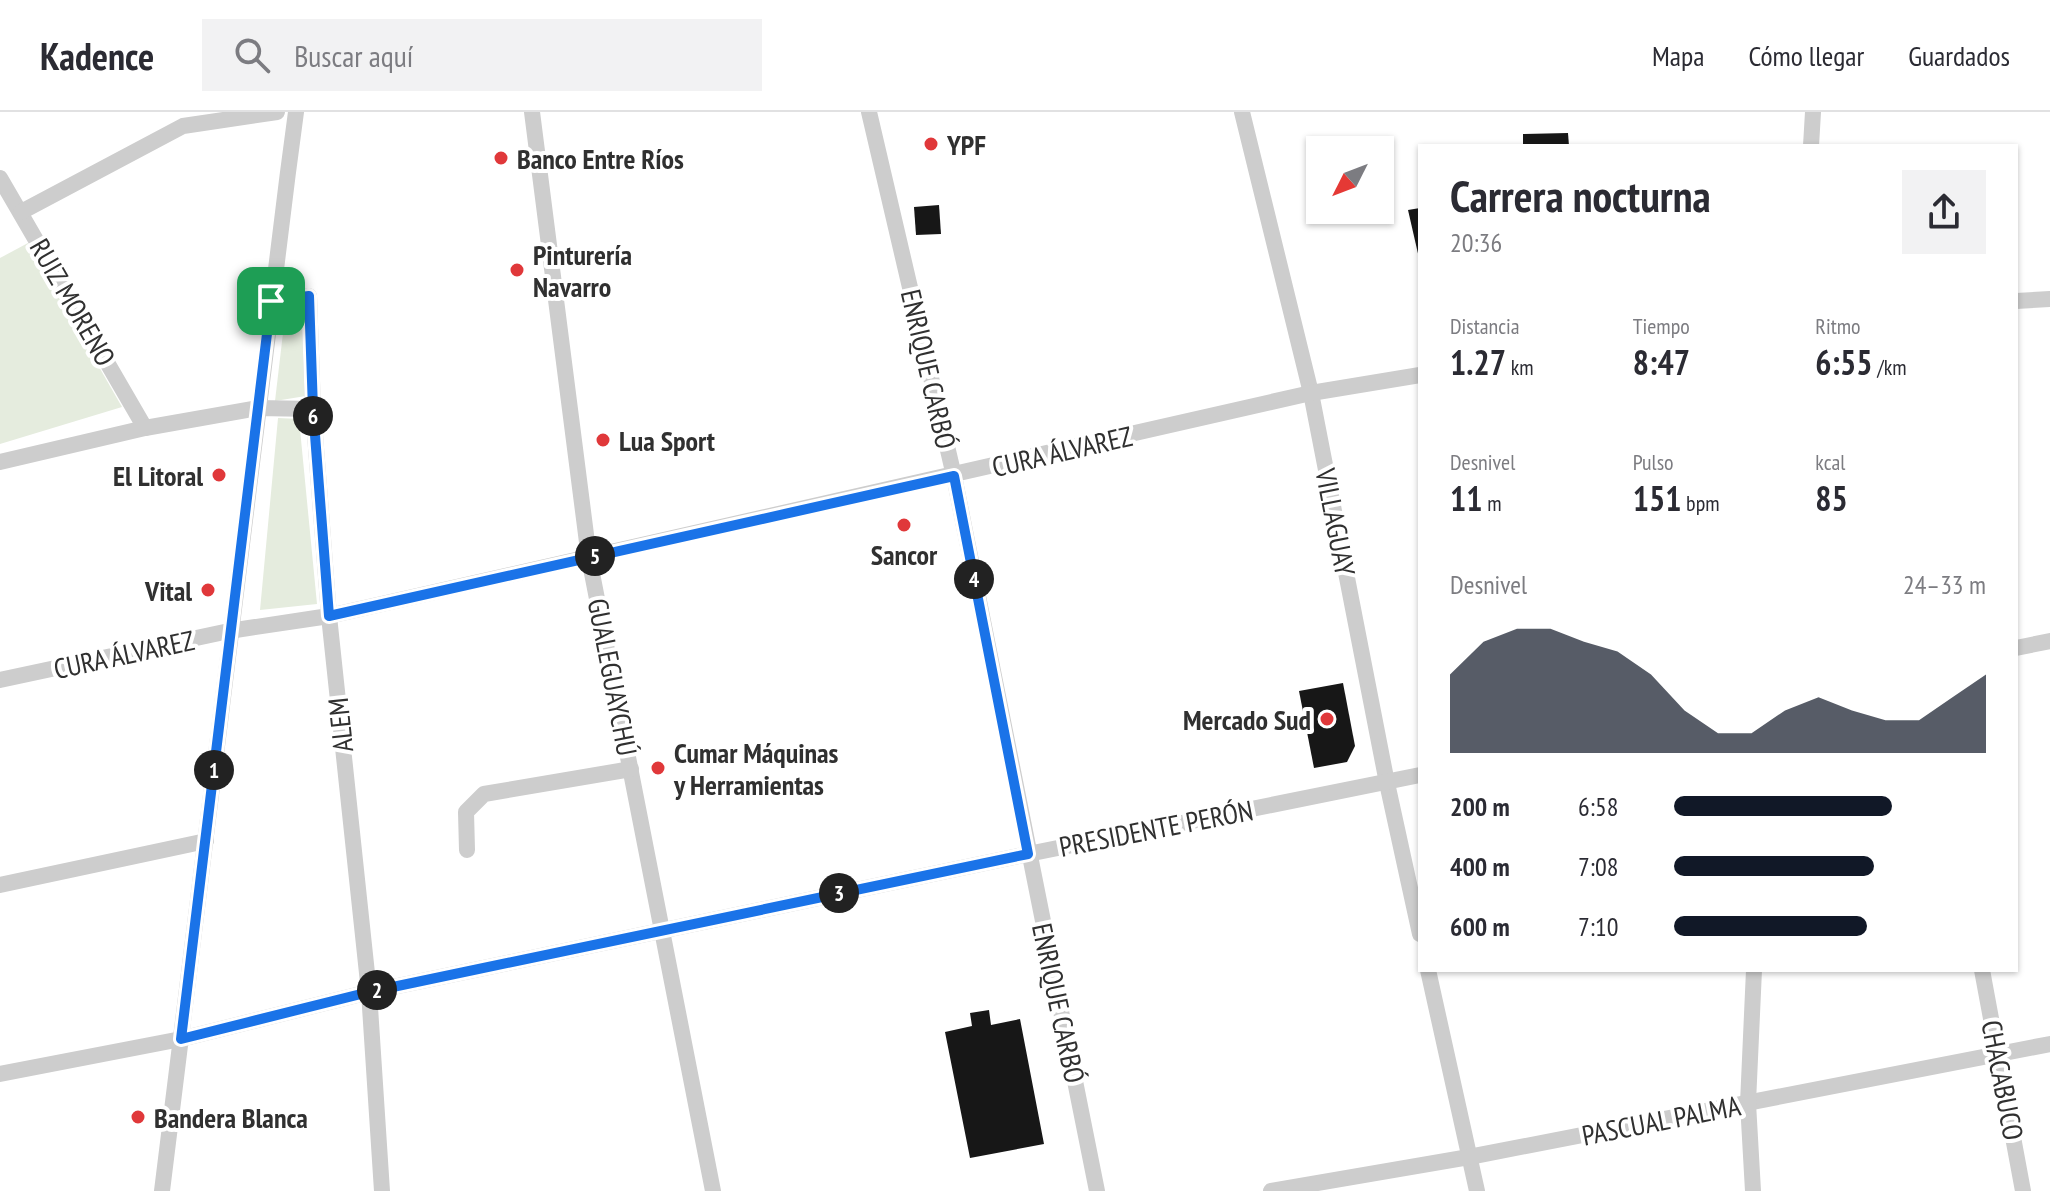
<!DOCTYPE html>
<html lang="es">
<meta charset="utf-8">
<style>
:root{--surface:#fff;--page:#f2f2f3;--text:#2b2b33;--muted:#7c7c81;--line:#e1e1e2;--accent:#111827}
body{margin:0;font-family:"PT Sans Narrow",sans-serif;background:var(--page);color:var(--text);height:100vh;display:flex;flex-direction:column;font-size:30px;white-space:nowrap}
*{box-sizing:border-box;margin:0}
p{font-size:26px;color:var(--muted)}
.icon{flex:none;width:44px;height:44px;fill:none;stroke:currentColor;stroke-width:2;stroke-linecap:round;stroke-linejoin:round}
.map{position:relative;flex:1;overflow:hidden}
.drawer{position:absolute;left:1418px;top:32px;width:600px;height:828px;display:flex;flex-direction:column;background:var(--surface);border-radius:0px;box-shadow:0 2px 6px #0004}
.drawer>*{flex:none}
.needle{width:52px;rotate:228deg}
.tools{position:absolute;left:1306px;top:24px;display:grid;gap:16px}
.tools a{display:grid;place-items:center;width:88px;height:88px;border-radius:0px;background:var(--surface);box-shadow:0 2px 6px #0004;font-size:40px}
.pin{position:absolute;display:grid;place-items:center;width:68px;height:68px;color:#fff;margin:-34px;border-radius:16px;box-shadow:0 4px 12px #0006}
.km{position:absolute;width:40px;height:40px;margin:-20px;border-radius:50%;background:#222;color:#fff;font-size:22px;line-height:40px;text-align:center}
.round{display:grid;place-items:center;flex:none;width:84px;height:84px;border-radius:0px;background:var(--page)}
.headline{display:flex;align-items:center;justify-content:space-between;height:136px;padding:0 32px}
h1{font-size:44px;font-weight:700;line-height:60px}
.figures{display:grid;grid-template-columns:repeat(3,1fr);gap:12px;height:136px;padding:8px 32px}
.figures div{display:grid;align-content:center}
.figures b{font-size:34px;font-weight:700}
.figures small{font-size:22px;font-weight:400}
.figures p{font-size:22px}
.chart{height:224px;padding:16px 32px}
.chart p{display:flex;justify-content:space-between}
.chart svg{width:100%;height:144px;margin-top:8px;fill:var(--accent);opacity:.7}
ul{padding:0 32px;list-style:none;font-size:26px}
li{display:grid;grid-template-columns:128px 96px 1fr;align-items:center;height:60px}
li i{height:20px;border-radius:10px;background:var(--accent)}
header{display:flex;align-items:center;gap:48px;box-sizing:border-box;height:112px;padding:0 40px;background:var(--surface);border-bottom:2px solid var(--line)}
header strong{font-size:38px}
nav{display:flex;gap:44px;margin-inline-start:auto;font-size:28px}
.search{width:560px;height:72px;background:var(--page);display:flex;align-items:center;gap:20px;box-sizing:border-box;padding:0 28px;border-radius:0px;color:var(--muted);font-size:30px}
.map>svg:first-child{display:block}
.green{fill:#e5ecde}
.building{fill:#171717}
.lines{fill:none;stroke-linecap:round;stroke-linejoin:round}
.minor{stroke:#cdcdcd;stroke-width:16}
.route-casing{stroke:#fff;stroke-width:16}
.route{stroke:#1a73e8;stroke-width:10}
.poi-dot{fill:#e0383a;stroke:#fff;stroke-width:3}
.labels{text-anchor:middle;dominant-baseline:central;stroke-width:8;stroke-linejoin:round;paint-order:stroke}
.poi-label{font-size:28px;font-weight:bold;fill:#303030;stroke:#fff;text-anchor:start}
.street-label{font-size:28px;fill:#303030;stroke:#fff}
</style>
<header>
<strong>Kadence</strong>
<div class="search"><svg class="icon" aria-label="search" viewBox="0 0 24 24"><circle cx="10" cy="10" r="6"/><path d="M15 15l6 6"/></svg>Buscar aquí</div>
<nav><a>Mapa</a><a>Cómo llegar</a><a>Guardados</a></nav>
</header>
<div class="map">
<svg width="2050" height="1079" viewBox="0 0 2050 1079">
<rect width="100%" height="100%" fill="#fff"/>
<g class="green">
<polygon points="28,131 122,295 0,332 0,146"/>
<polygon points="285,204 307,204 312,283 275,289"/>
<polygon points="278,306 299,307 317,492 260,498"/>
</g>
<g class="building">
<polygon points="1568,21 1569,34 1523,34 1523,22"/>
<polygon points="939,93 941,122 916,123 914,95"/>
<polygon points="1420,96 1420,146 1419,146 1408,98"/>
<polygon points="1343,571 1355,634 1347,650 1314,656 1299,579"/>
<polygon points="989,898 991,913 1020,907 1044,1032 970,1046 945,920 972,914 970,901"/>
</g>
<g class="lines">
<g class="minor">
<polyline points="532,0 589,446 713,1079"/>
<polyline points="869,0 954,364 1097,1079"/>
<polyline points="1242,0 1311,281 1387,671 1420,822"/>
<polyline points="1811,34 1813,0"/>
<polyline points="0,66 145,316"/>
<polyline points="21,100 183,14 277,0"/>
<polyline points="271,189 309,184 313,297 329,504 369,880 382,1079"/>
<polyline points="2016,189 2050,187"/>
<polyline points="0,350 145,316 258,296 313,297"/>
<polyline points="2016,536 2050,529"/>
<polyline points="0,568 229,519 329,504 1311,281 1420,263"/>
<polyline points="467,738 466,700 484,682 631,657"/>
<polyline points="0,773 206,729"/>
<polyline points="1428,858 1477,1079"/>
<polyline points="1982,858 2023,1079"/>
<polyline points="0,962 181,927 369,880 1028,742 1420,663"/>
<path d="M162,1079c46,-360 86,-720 134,-1079"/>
<polyline points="1271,1079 1469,1045 2050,932"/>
<polyline points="1753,1079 1748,991 1754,858"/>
</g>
</g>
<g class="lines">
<defs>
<polygon id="route" points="309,184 313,297 329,504 954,364 1028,742 369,880 181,927 271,189"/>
</defs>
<use href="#route" class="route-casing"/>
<use href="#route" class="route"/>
</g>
<g class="poi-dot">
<circle cx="931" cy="32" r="8"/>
<circle cx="501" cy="46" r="8"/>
<circle cx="517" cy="158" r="8"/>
<circle cx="603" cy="328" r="8"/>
<circle cx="219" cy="363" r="8"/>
<circle cx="904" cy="413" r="8"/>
<circle cx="208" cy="478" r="8"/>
<circle cx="1327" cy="607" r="8"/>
<circle cx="658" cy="656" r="8"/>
<circle cx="138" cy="1005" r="8"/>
</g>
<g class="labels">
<g class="poi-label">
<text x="947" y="32">YPF</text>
<text x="517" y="46">Banco Entre Ríos</text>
<text x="533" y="142">Pinturería<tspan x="533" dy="32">Navarro</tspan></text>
<text x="619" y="328">Lua Sport</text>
<text x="203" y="363" text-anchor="end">El Litoral</text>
<text x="904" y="442" text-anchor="middle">Sancor</text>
<text x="192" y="478" text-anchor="end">Vital</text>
<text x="1311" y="607" text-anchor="end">Mercado Sud</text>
<text x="674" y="640">Cumar Máquinas<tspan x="674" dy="32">y Herramientas</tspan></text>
<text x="154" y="1005">Bandera Blanca</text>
</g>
<g class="street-label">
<text transform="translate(73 190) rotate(60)">RUIZ MORENO</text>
<text transform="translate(929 257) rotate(77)">ENRIQUE CARBÓ</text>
<text transform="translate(1062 339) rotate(-13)">CURA ÁLVAREZ</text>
<text transform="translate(1336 410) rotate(79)">VILLAGUAY</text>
<text transform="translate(124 542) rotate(-12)">CURA ÁLVAREZ</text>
<text transform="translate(613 565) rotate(79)">GUALEGUAYCHÚ</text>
<text transform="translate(340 613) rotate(-96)">ALEM</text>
<text transform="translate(1156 716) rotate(-11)">PRESIDENTE PERÓN</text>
<text transform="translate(1059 891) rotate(78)">ENRIQUE CARBÓ</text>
<text transform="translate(2003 968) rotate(79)">CHACABUCO</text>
<text transform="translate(1661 1008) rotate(-11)">PASCUAL PALMA</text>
</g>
</g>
</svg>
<div class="tools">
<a><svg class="needle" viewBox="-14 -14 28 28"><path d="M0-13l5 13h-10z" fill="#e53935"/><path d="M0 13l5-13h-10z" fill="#7c7c81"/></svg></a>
</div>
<div class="pin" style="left:271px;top:189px;background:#1e9e55"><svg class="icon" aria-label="arrive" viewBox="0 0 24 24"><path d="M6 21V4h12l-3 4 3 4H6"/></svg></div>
<b class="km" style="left:214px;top:658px">1</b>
<b class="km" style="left:377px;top:878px">2</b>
<b class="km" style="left:839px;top:781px">3</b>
<b class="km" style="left:974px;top:467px">4</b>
<b class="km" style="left:595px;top:444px">5</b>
<b class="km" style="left:313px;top:304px">6</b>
<section class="drawer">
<div class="headline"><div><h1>Carrera nocturna</h1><p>20:36</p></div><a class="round"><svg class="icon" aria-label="share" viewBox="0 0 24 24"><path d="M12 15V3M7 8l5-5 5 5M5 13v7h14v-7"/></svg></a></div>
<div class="figures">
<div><p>Distancia</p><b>1.27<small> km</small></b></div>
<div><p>Tiempo</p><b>8:47</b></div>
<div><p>Ritmo</p><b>6:55<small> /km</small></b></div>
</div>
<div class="figures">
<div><p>Desnivel</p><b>11<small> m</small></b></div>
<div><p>Pulso</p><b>151<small> bpm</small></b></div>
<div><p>kcal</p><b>85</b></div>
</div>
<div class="chart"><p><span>Desnivel</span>24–33 m</p>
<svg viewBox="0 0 160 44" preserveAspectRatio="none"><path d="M0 44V20L10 10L20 6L30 6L40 10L50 13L60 20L70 31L80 38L90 38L100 31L110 27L120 31L130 34L140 34L150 27L160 20V44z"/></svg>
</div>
<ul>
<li><b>200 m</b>6:58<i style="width:70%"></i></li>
<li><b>400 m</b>7:08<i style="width:64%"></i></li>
<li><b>600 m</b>7:10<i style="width:62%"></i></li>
</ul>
</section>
</div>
